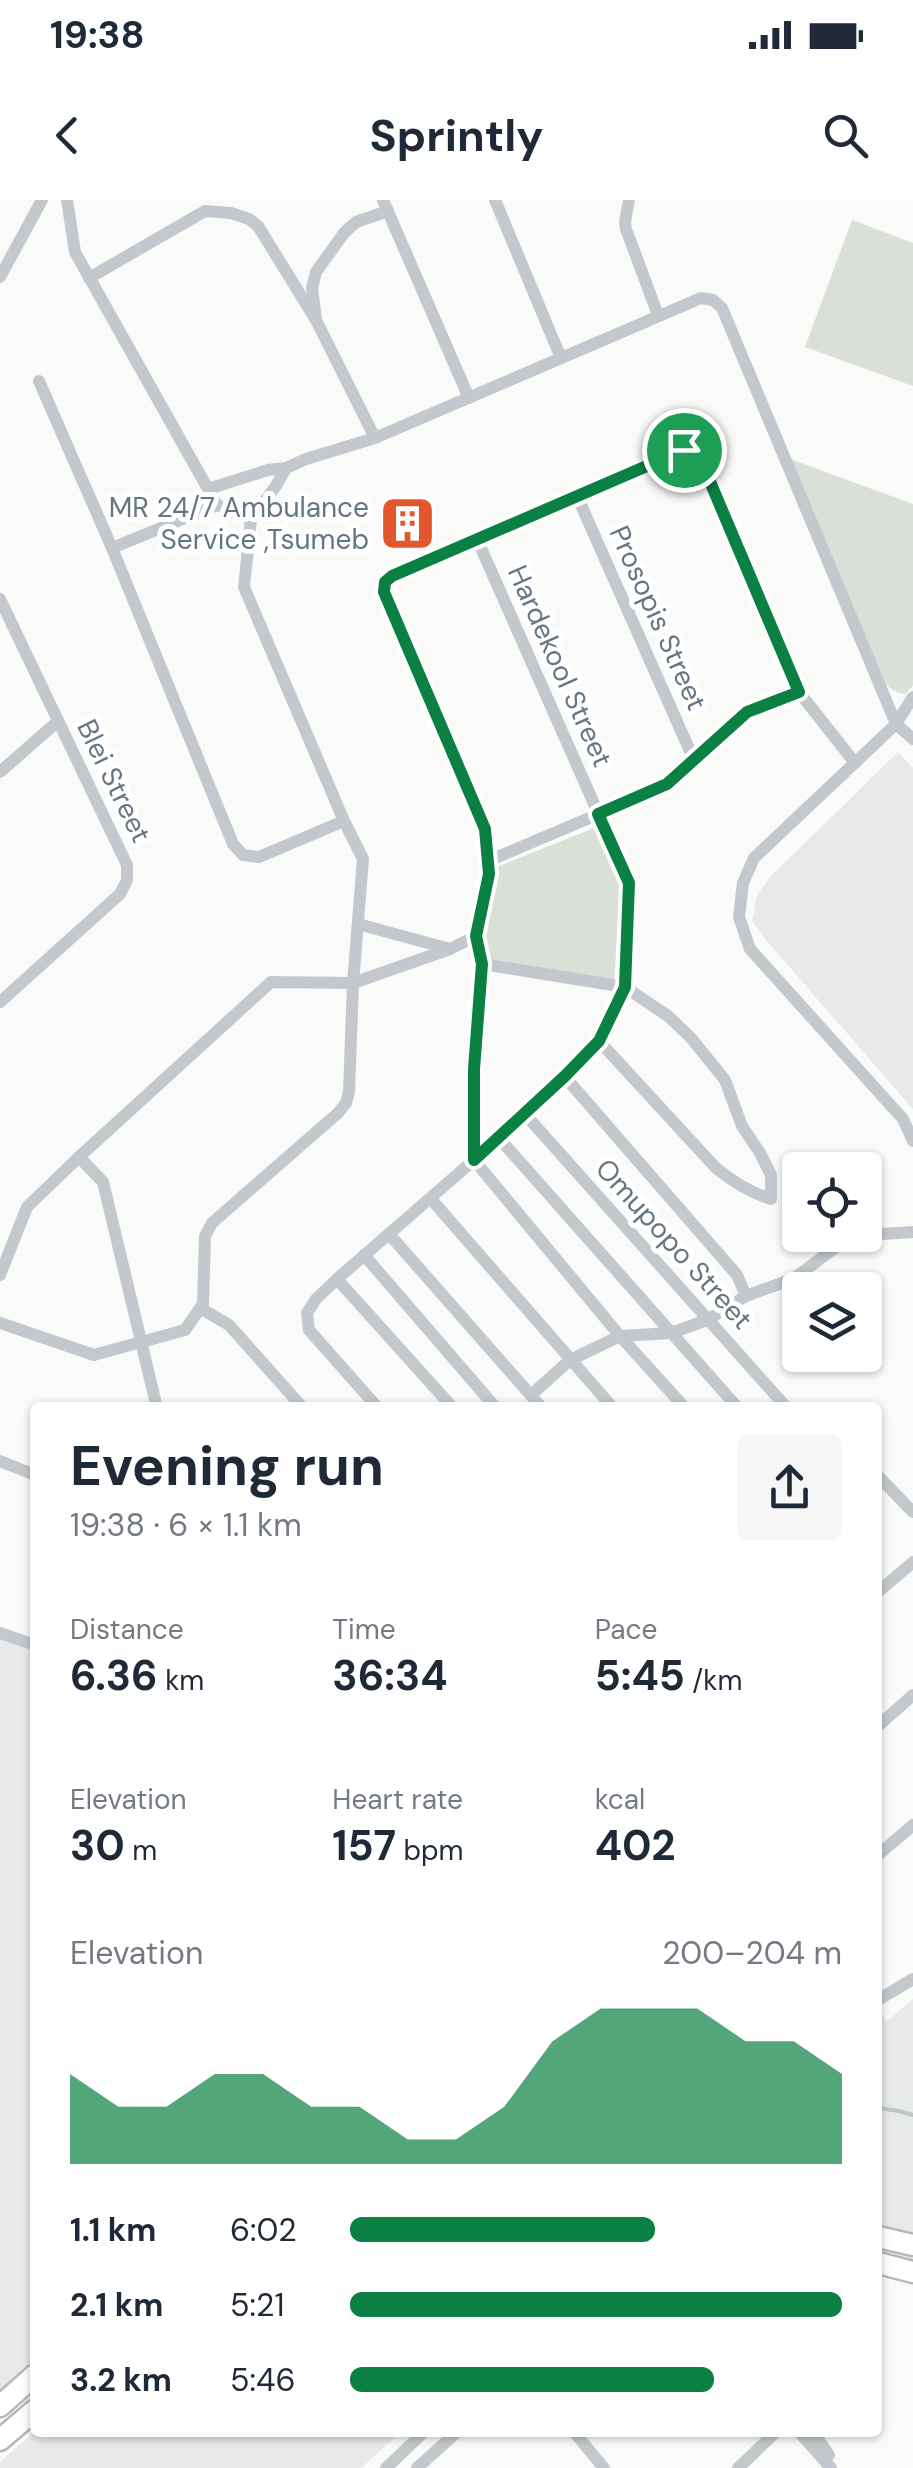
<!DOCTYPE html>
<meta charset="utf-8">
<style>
:root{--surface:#fff;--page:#f6f6f7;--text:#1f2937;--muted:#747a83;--accent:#0b8043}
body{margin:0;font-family:"DM Sans",sans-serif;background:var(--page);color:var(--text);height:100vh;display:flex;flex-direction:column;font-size:38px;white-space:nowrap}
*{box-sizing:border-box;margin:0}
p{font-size:32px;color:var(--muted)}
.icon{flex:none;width:55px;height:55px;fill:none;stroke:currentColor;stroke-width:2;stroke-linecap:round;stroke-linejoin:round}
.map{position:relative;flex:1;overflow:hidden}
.panel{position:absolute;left:30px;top:1202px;width:852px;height:1035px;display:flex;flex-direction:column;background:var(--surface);border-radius:10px;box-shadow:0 2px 8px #0004}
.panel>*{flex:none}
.tools{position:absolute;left:782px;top:952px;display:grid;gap:20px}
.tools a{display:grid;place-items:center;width:100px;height:100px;border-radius:10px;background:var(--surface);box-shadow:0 2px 8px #0004;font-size:50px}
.pin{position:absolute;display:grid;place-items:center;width:85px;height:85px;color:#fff;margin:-42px;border:5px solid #fff;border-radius:50%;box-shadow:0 2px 10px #0007}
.round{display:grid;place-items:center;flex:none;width:105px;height:105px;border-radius:10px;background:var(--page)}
.headline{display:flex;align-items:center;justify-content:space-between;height:170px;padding:0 40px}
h1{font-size:55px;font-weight:700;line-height:75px}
.metrics{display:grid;grid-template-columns:repeat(3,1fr);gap:15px;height:170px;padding:10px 40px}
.metrics div{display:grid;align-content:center}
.metrics b{font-size:42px;font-weight:700}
.metrics small{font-size:28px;font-weight:400}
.metrics p{font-size:28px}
.chart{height:280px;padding:20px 40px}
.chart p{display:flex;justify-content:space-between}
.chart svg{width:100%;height:180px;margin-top:10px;fill:var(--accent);opacity:.7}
ul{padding:0 40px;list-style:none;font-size:32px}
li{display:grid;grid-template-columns:160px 120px 1fr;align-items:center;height:75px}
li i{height:25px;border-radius:12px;background:var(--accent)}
.status{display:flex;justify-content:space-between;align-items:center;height:70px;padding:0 50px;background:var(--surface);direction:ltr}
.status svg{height:28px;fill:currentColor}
header{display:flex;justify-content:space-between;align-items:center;height:130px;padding:0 40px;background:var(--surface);font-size:45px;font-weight:700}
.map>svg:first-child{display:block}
.built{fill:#e8e9e9}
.green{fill:#dadfd7}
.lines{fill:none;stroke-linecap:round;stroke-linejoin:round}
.stream{stroke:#bbc7cb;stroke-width:4}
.highway-casing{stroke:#b4b9bd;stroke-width:25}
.minor{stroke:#c3c8cc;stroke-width:12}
.highway{stroke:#fff;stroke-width:20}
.route-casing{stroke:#fff;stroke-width:20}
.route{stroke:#0b8043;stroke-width:12}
.labels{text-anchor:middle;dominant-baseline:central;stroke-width:10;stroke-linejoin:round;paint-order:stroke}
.poi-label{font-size:28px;fill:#657683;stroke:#fff;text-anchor:end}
.street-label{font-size:28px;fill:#657683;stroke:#fff}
</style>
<div class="status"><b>19:38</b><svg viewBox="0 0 49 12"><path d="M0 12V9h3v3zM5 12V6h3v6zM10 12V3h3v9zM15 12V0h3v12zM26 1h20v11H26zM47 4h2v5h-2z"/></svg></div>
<header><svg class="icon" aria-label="back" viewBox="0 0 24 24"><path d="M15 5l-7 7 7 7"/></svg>Sprintly<svg class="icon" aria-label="search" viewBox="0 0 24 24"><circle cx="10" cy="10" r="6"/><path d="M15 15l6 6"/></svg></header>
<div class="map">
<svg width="913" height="2268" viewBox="0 0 913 2268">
<rect width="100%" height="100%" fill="#fafaf8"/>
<g class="built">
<polygon points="898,552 913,568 913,909 765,739 752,721 757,695 771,676"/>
<polygon points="0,1433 35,1445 35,2175 0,2206"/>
<polygon points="913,1799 913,2045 878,2037 878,1809 887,1821"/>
<polygon points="35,2231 35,2232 400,2233 361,2268 0,2268 0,2262"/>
</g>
<g class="green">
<polygon points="852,20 913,43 913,186 805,147"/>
<path d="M790,259l123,45v181l-7,9c-14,-1 -18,-7 -25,-18z"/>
<polygon points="594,628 620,685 614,785 490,765 481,738 497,667"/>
</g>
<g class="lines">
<polyline class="stream" points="878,1908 899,1911 913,1915"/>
<defs>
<g id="highway">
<polyline points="878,2037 913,2045"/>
<polyline points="878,2063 913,2072"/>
<polyline points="0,2206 35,2175"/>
<polyline points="0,2240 35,2210"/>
</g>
</defs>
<use href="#highway" class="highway-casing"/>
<g class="minor">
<polyline points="67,0 75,52 217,305"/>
<polyline points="383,0 469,198"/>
<polyline points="495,0 561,158"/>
<polyline points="629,0 625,22 626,29 658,115"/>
<polyline points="0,77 42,0"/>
<polyline points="89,78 205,11 231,13 249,19 258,26 316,120"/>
<polyline points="39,181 112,348 233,644 243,655 259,657 344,621"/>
<polyline points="375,238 316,120 312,88 316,72 344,33 356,22 388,11"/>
<polyline points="208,289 268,270 286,268"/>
<polyline points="577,296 694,560"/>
<polyline points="477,339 629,683 625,787 599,841 565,877 474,960 620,1136 685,1208"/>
<polyline points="112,348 217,305 251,319"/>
<polyline points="0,399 127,665 127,680 120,694 0,802"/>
<polyline points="913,497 896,524 754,658 743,683 739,717 750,749 903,919 913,941"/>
<polyline points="0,572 57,522"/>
<polyline points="488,661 667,585 747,512 799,492"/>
<polyline points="358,724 450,749"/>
<path d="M482,764l143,23 43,29 23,22 34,42 17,46 18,27 11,22v24c-22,-7 -37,-17 -55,-31l-117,-127"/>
<polyline points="565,877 737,1075 746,1096"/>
<polyline points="524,913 787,1208"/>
<polyline points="498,937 738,1208"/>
<polyline points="79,957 103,982 157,1208"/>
<polyline points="431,999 613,1208"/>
<polyline points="389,1034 542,1208"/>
<polyline points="364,1055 496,1208"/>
<polyline points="0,1075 27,1007 79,957 271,782 353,783 450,749 476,736"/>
<polyline points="337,1079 453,1208"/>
<polyline points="200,1108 229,1125 303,1208"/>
<polyline points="0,1123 94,1155 185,1130 203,1104 205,1036 212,1023 338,913 346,903 349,892 353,783 363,659 344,621 244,387 251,319 276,286 286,268 306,259 375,238 701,98 713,100 722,108 896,524 913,539"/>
<polyline points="531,1195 570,1160 620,1136 671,1133 707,1120 746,1096 793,1079 851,1036 913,1032"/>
<polyline points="378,1208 309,1130 307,1113 316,1099 337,1079 474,960 474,869 482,764 476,736 489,674 485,629 384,392 385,383 392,376 684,250 693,252 700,258 799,492 855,563"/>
<polyline points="0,1261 35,1275"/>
<polyline points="878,1276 913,1312"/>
<polyline points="878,1392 913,1362"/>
<polyline points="0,1433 35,1445"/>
<polyline points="878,1526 913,1495"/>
<polyline points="878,1655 913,1625"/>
<polyline points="878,1800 913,1779"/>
<polyline points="574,2232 604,2268"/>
<polyline points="799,2232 831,2268"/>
<polyline points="813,2232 829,2255"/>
<polyline points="386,2268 424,2232"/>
<polyline points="417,2268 457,2232"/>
<polyline points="738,2268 776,2232"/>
</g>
<use href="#highway" class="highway"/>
</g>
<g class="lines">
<defs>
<polygon id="route" points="684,250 693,252 700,258 799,492 747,512 667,584 598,614 629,683 625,787 599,841 565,876 474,960 474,869 482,764 476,736 489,674 485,629 384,392 385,382 392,376"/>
</defs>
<use href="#route" class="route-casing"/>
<use href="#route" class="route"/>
</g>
<defs>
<symbol id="building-square" viewBox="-11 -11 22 22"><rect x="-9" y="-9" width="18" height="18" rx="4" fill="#e4572e" stroke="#fff"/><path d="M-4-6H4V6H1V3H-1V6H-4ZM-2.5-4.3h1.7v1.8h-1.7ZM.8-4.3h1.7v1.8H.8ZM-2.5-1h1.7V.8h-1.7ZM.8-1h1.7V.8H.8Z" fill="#fff"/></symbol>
</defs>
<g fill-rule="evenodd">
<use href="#building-square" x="376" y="292" width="63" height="63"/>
</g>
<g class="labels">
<g class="poi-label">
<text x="369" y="307">MR 24/7 Ambulance<tspan x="369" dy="32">Service ,Tsumeb</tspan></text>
</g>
<g class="street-label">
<text transform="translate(658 418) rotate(66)">Prosopis Street</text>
<text transform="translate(560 466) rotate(66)">Hardekool Street</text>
<text transform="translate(114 581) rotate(64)">Blei Street</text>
<text transform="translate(674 1044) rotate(48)">Omupopo Street</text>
</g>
</g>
</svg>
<div class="tools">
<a><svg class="icon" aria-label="locate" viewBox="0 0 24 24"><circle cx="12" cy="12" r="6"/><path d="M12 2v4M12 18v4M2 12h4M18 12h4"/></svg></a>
<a><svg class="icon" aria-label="layers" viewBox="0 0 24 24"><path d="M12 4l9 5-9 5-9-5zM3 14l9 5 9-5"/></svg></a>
</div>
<div class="pin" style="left:684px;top:250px;background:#1e9e55"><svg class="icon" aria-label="arrive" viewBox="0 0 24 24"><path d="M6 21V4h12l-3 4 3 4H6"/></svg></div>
<section class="panel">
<div class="headline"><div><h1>Evening run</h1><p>19:38 · 6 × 1.1 km</p></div><a class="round"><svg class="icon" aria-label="share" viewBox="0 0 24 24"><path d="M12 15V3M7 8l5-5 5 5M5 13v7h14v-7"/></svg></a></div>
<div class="metrics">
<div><p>Distance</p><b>6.36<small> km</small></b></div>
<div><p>Time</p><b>36:34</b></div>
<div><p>Pace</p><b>5:45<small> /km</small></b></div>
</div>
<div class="metrics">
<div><p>Elevation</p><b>30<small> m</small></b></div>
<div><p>Heart rate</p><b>157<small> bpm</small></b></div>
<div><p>kcal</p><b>402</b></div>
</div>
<div class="chart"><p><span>Elevation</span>200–204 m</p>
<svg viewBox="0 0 160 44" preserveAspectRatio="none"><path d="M0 44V22L10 30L20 30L30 22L40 22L50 30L60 30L70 38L80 38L90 30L100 14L110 6L120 6L130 6L140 14L150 14L160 22V44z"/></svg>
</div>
<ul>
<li><b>1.1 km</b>6:02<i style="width:62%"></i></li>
<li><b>2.1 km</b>5:21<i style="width:100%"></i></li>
<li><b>3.2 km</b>5:46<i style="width:74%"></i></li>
</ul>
</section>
</div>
